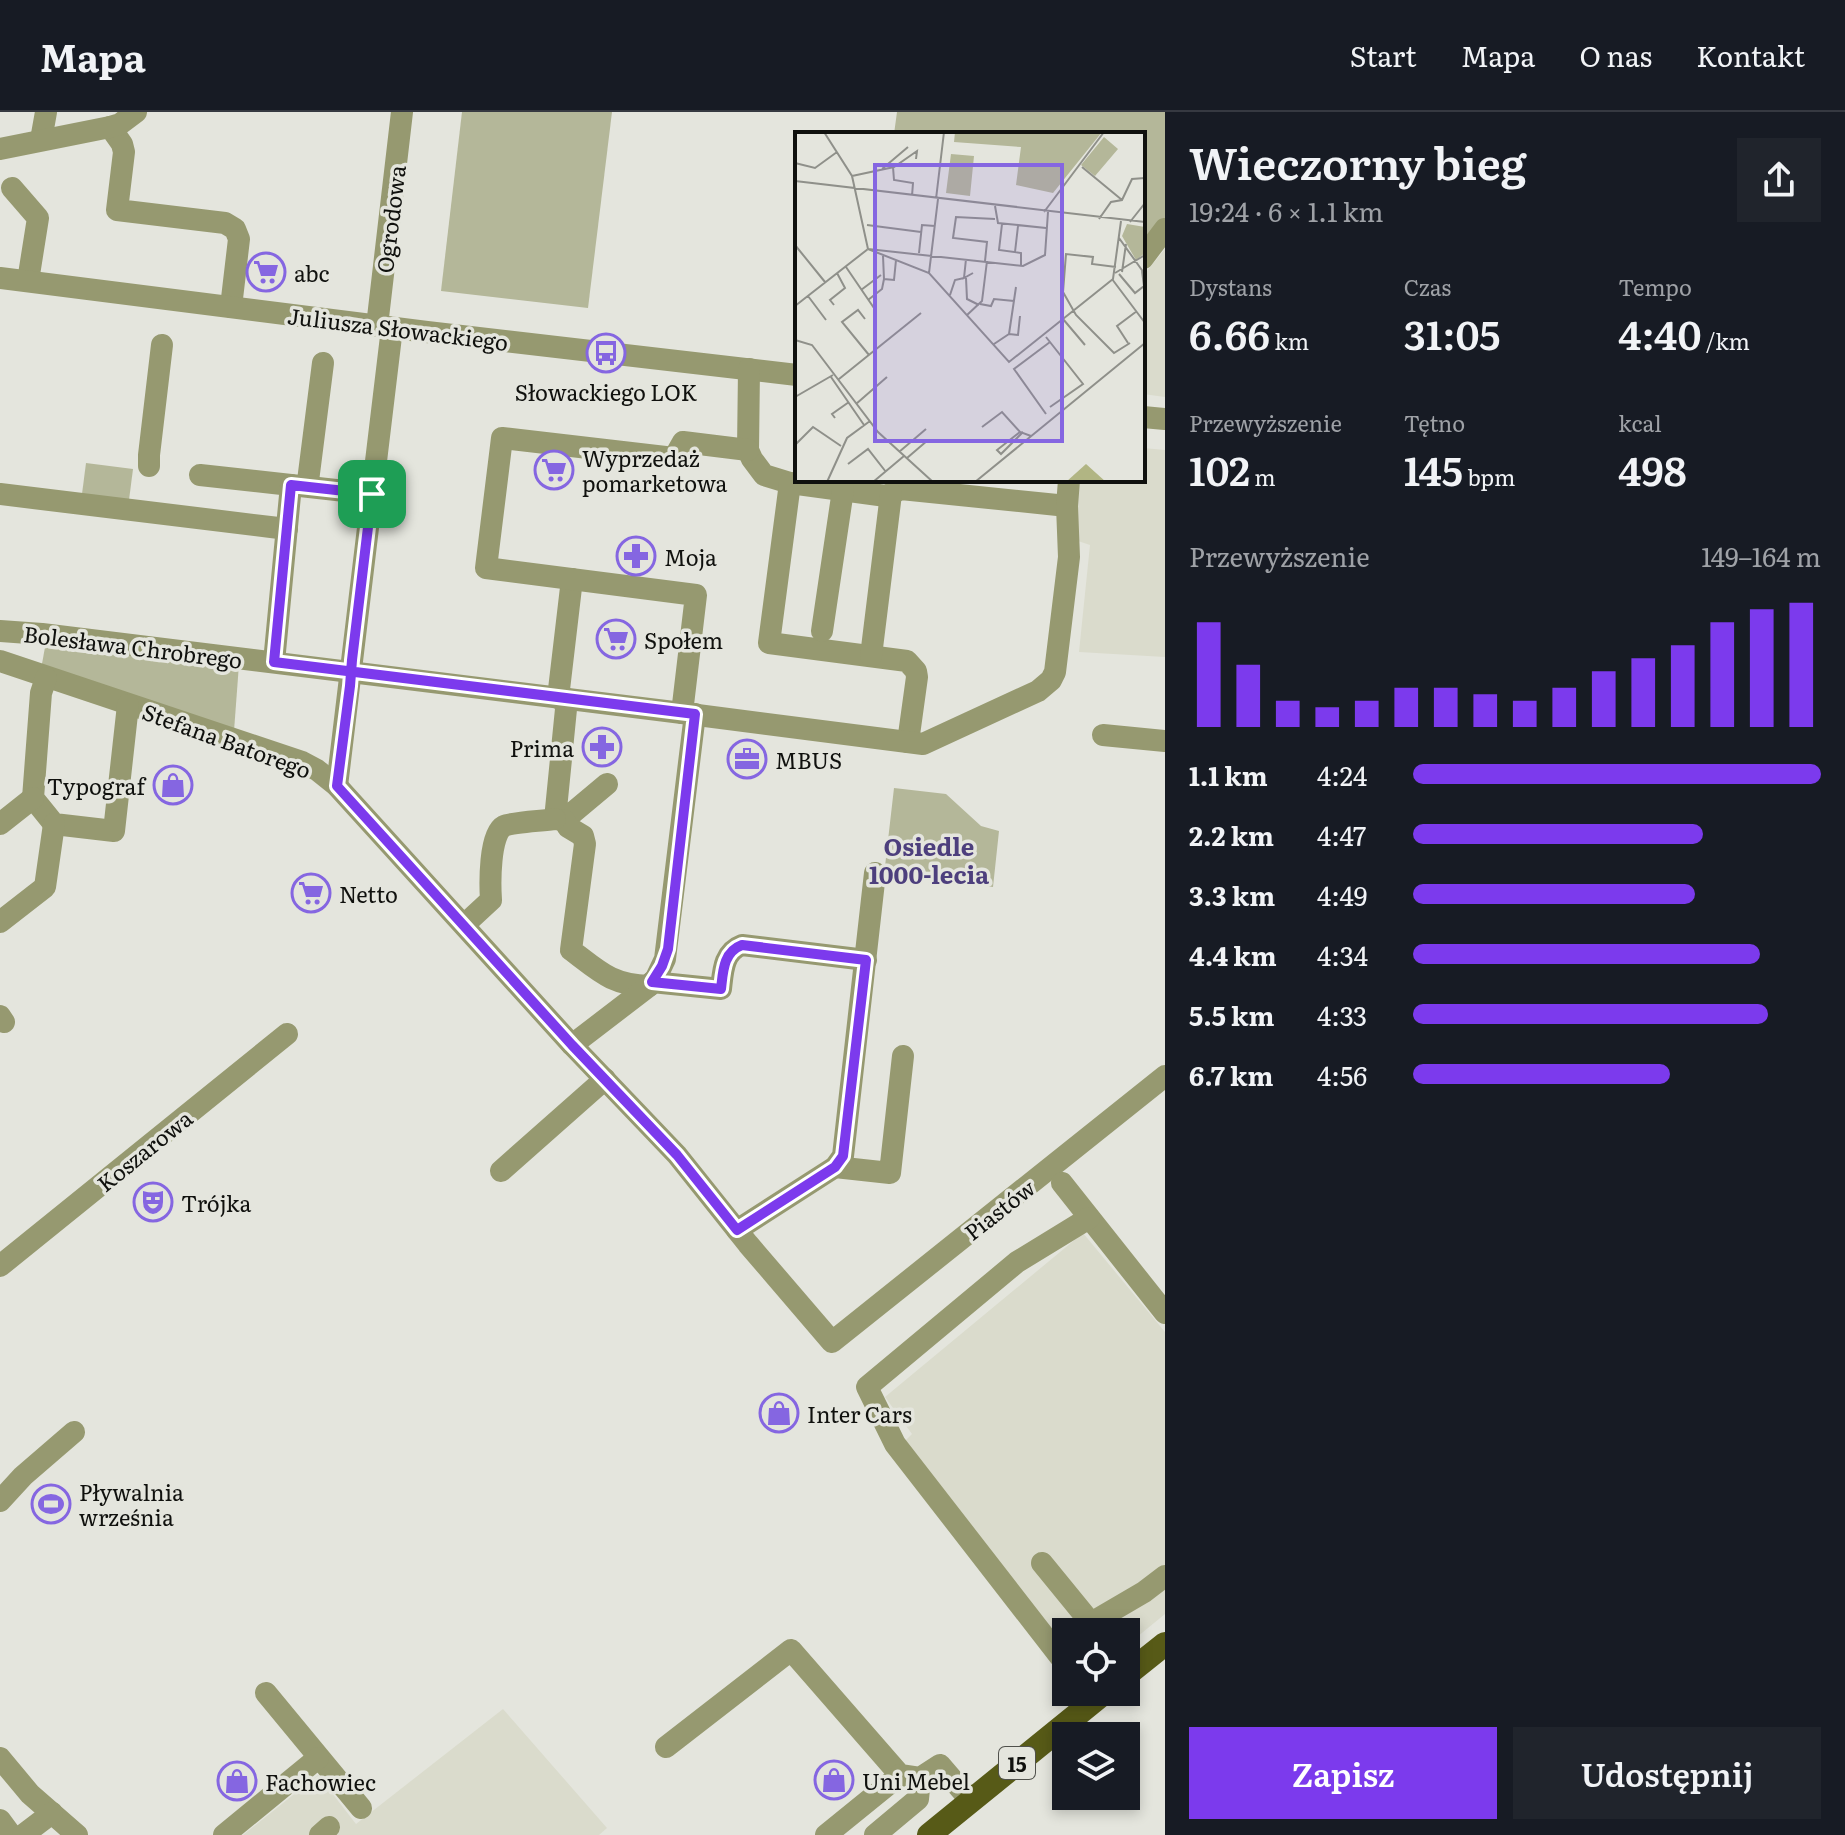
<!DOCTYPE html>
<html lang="pl">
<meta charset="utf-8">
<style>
:root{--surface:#171b24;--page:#20242c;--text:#f1f3f6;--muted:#9ea1a6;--line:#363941;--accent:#7c3aed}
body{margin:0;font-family:Literata,serif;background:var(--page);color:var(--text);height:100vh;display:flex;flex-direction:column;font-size:30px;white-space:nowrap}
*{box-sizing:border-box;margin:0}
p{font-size:26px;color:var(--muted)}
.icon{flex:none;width:44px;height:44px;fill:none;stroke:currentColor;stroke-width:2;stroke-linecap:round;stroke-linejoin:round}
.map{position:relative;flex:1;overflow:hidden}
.panel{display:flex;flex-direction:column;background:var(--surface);width:680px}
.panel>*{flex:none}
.tools{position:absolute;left:1052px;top:1506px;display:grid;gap:16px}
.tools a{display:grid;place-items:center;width:88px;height:88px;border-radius:0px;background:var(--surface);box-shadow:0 4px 12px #0003;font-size:40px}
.pin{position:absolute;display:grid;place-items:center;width:68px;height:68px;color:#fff;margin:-34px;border-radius:16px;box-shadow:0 4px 12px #0006}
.round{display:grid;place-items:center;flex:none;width:84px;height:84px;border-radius:0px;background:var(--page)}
.overview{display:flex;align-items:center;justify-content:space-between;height:136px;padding:0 24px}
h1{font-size:44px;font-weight:600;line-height:60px}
.figures{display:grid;grid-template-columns:repeat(3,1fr);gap:12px;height:136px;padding:8px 24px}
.figures div{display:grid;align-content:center}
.figures b{font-size:40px;font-weight:600}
.figures small{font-size:22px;font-weight:400}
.figures p{font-size:22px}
.chart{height:224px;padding:16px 24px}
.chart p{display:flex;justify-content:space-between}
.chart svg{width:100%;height:144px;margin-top:8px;stroke:var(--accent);stroke-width:6}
.cta{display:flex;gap:16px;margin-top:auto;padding:16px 24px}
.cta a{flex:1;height:92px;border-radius:0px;background:var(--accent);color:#fff;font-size:32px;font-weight:600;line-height:92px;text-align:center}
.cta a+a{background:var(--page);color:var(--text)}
ul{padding:0 24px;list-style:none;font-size:26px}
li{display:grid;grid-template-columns:128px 96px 1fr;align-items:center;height:60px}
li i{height:20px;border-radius:10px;background:var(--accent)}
header{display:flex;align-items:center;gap:48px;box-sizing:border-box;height:112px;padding:0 40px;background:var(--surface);border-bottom:2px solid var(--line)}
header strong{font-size:38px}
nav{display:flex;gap:44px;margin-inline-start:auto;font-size:28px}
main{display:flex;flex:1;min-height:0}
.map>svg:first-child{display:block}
.built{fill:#dadbcc}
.green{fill:#b4b799}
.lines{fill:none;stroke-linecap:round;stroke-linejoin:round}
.minor{stroke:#969970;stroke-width:22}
.major{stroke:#575a17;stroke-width:24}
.route-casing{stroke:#fff;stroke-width:16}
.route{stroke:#7c3aed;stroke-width:10}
.labels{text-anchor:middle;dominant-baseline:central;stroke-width:7;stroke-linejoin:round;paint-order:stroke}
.shield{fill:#e4e5dd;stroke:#50514c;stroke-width:2}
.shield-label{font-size:20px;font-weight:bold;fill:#10110e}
.street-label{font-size:22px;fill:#10110e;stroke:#e4e5dd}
.poi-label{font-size:22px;fill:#10110e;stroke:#e4e5dd;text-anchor:start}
.neighbourhood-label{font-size:24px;font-weight:bold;fill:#4d3f7d;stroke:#e4e5dd}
.inset-road{fill:none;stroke:#8f908a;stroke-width:2}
.view{fill:#8566e1;fill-opacity:0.15;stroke:#8566e1;stroke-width:4}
.inset-edge{fill:none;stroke:#10110e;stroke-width:4}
</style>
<header>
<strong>Mapa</strong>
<nav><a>Start</a><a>Mapa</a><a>O nas</a><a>Kontakt</a></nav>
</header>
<main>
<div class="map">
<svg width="1165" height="1723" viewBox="0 0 1165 1723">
<rect width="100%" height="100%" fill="#e4e5dd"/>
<g class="built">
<polygon points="1165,137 1165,285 1143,282 1143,164"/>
<polygon points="1143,336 1165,338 1165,545 1079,540 1090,433 1075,428 1077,368 1143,368"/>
<polygon points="1083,1121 1165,1220 1165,1502 1126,1534 1126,1520 1066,1520 1066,1543 904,1330 912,1322 885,1285"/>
<polygon points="503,1597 607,1716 599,1723 243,1723 318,1663 356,1712"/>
</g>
<g class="green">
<polygon points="462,0 612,0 588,196 441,179"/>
<polygon points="897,0 1165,0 1165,106 1143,133 1143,22 894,22"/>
<polygon points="86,351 133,357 129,388 82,382"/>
<polygon points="46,530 239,552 234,619 41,557"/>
<polygon points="894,676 946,682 981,714 999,719 993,775 884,763"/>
</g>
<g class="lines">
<g class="minor">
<polyline points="110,15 122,32 124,40 117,98 225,111 235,117 239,127 231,195"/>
<polyline points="41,28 46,0"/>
<polyline points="0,37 110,15 120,12 136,0"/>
<polyline points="12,76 38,106 28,169"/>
<polyline points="1143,146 1165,117"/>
<polyline points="0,166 427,220 797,263"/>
<polyline points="377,214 402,0"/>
<polyline points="749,257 748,338 752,347 764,363 790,371 886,384 901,377 1067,394"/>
<polyline points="1143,305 1165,307"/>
<polyline points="149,354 149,343 162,233"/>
<polyline points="200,363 291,373"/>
<polyline points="308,369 323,251"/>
<polyline points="790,371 769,531 907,549 916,559 917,565 908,630"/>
<polyline points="0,382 287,417"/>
<polyline points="0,519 42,522 682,601 923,632 1038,579 1051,568 1055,560 1069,445 1067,394 1069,368"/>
<polyline points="822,519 843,378"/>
<polyline points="871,544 891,382"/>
<polyline points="0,549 302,650 317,658 337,674 572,933 677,1043 748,1132 832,1230 1165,964"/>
<polyline points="274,550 291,373 372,382"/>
<polyline points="46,566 41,581 33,686 54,712 114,719 128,593"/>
<polyline points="558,586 572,467"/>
<polyline points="567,587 555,707 564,708 607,672"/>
<polyline points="682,601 696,483 486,456 502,326 674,346 683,330 748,338"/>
<polyline points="1103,623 1165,629"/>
<polyline points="337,674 392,216"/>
<path d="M564,708l4,7 15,9 2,8 -14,106c28,21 40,35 78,36"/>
<polyline points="0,712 33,686"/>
<polyline points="0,810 45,775 54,712"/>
<path d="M464,813l27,-25c-1,-15 -2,-66 13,-74 9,-4 39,-5 51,-7"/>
<path d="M652,870l69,7c2,-17 2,-37 21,-44l124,15"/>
<polyline points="0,904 4,910"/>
<polyline points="572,933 649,874 656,866 665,847 695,602"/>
<polyline points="835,1055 890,1061 903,944"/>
<polyline points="501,1059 605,967"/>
<polyline points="1062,1071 1165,1201"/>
<polyline points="737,1118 835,1055 843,1044 875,761"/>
<polyline points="0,1154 287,922"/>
<polyline points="0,1389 23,1364 74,1320"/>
<polyline points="1042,1451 1091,1511 1097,1520"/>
<polyline points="1091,1511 1144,1480 1165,1464"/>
<polyline points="1065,1551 895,1332 867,1275 1017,1150 1089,1106"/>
<polyline points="266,1581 361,1696"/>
<polyline points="666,1635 791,1538 900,1663 920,1666 940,1653 971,1689"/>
<polyline points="0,1646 30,1682 77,1723"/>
<polyline points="0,1708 11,1723"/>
<polyline points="23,1723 52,1701"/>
<polyline points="224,1723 318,1646"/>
<polyline points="320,1723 329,1715"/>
<polyline points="826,1723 900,1663"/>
<polyline points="875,1723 918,1687 920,1666"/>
</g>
<g class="major">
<polyline points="1126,1563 1165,1532"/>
<polyline points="929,1723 1105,1580"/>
</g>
</g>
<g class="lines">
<defs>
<path id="route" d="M372,382l-20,166 -2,26 -13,100 235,259 105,110 60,75 98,-63 8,-11 23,-196 -124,-15c-19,7 -19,27 -21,44l-69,-7 10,-16 6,-17 27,-235c-140,-17 -280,-35 -421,-52l17,-177 81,9"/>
</defs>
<use href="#route" class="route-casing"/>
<use href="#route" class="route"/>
</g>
<defs>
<symbol id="supermarket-ring" viewBox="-11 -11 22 22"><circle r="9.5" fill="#e4e5dd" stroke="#8566e1" stroke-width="1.5"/><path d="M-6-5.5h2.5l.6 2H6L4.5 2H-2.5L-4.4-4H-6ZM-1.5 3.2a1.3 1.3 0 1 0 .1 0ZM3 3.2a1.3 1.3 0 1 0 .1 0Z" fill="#8566e1"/></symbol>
<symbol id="bus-ring" viewBox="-11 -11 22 22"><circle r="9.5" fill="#e4e5dd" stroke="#8566e1" stroke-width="1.5"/><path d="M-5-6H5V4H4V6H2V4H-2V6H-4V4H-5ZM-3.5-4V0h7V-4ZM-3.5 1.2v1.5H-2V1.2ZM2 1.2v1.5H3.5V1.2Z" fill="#8566e1"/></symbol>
<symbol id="pharmacy-ring" viewBox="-11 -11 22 22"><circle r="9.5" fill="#e4e5dd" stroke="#8566e1" stroke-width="1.5"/><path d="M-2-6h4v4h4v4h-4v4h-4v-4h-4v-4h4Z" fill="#8566e1"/></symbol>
<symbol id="office-ring" viewBox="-11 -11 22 22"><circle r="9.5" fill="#e4e5dd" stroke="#8566e1" stroke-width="1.5"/><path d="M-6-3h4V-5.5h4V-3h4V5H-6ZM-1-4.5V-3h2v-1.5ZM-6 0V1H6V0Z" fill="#8566e1"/></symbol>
<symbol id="shop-ring" viewBox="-11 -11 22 22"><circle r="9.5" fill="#e4e5dd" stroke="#8566e1" stroke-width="1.5"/><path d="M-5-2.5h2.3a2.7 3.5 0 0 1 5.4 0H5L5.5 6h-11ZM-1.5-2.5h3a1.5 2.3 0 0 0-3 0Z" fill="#8566e1"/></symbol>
<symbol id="theatre-ring" viewBox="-11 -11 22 22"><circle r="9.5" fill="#e4e5dd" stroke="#8566e1" stroke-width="1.5"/><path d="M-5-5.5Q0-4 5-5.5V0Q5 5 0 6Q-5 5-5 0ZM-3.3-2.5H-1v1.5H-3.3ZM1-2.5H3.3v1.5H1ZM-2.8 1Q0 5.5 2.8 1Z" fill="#8566e1"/></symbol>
<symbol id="stadium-ring" viewBox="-11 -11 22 22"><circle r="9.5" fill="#e4e5dd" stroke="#8566e1" stroke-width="1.5"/><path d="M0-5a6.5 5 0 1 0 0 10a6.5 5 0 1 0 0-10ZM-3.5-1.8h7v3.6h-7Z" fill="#8566e1"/></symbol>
</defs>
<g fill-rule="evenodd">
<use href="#supermarket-ring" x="244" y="138" width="44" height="44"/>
<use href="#bus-ring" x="584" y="219" width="44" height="44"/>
<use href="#supermarket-ring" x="532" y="336" width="44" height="44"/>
<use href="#pharmacy-ring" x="614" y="422" width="44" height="44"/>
<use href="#supermarket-ring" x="594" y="505" width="44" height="44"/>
<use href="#pharmacy-ring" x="580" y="613" width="44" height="44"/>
<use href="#office-ring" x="725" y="625" width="44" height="44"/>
<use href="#shop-ring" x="151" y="651" width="44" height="44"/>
<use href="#supermarket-ring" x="289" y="759" width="44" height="44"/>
<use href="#theatre-ring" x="131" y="1068" width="44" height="44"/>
<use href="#shop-ring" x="757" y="1279" width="44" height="44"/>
<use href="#stadium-ring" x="29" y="1370" width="44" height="44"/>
<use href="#shop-ring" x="812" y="1646" width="44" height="44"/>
<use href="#shop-ring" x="215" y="1647" width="44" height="44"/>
</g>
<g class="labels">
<rect class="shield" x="999" y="1635" width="36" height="32" rx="6"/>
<g class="shield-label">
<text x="1017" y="1651">15</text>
</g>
<g class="street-label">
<text transform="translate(390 107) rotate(-83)">Ogrodowa</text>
<text transform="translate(398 216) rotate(7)">Juliusza Słowackiego</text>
<text transform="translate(133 534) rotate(7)">Bolesława Chrobrego</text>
<text transform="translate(227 628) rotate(20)">Stefana Batorego</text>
<text transform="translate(144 1038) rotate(-39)">Koszarowa</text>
<text transform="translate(999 1097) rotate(-38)">Piastów</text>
</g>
<g class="poi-label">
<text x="294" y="160">abc</text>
<text x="606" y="279" text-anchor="middle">Słowackiego LOK</text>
<text x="582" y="345">Wyprzedaż<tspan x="582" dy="25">pomarketowa</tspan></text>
<text x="664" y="444">Moja</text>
<text x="644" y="527">Społem</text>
<text x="574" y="635" text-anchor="end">Prima</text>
<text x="775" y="647">MBUS</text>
<text x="145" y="673" text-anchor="end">Typograf</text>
<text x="339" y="781">Netto</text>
<text x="181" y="1090">Trójka</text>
<text x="807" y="1301">Inter Cars</text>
<text x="79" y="1379">Pływalnia<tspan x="79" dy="25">września</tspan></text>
<text x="862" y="1668">Uni Mebel</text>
<text x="265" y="1669">Fachowiec</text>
</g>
<g class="neighbourhood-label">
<text x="929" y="733">Osiedle<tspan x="929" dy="28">1000-lecia</tspan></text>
</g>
</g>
<g transform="translate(795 20)">
<rect width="350" height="350" fill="#e4e5dd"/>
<path d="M160,0h147l-49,61 -37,-8 5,-38 -67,-5zM309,5l14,12 -23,27 -14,-11zM156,22l23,2 -4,40 -24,-3zM332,92l18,3v26l-9,7 -14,-24z" fill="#b4b799"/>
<path d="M291,332l20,18h-40z" fill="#b1b583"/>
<path class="inset-road" d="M29,0l28,44 16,73M0,31l20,5 22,-16M98,35l1,13 19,3 -1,13M287,35l40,33M87,37l26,-22M57,44l42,-9 23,-16 -1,8M0,49l350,41M141,67l8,-67M200,74l3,17 48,5M249,80l60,-80M304,87l12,-17 11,-2 10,-21 13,-1M335,90l15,-19M207,92l-3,26 22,3v13M72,93l54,7M324,106l25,35M0,113l30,37M73,117l61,24 80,89 104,-83 8,-58M73,117l155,17 22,-11 3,-43M220,120l3,-26M124,121l3,-28 13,1M88,124l1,23 10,1 2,-20M171,127l-2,19 9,-5M190,129l2,-19 -34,-4 3,-21 39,2M51,135l30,44M321,135l-24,-3 1,-7 -27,-3 -3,38 13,23 38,38 16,-10M327,140l4,-28M134,141l9,-74M320,141l30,-18M324,142l16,19 9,-7 -2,-15M171,146l1,21 12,6M317,147l33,44M66,158l20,-15M155,163l5,-15 9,-2M13,164l18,24M73,168l14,-11 2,-10M185,172l11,2 3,-7 20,2M39,173l-4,-5 15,-12 -8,-15M0,174l73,-57M172,183l15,-14 5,-40M70,187l-7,-9 -16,12 27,33M268,187l22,26M214,202l7,-47M251,205l37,47 -33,23M0,208l17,5 66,87 55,50M333,211l-11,-17 20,-15M199,212l15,-10 9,1 2,-19M36,245l33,48M44,247l82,-66M0,265l38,-22M61,272l31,-27M251,282l-32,-45 36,-27M40,286l-3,-4 17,-12M187,295l20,-15 18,20 11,4M225,300l-23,18 4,4 22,-22M0,313l18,-18 28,19M104,320l27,-23M112,326l21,-18M53,332l20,-15 18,23M32,350l20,-44 23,-17M78,350l31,-26M180,350l170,-139"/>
<path class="view" d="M80,33h187v276h-187z"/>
<rect width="350" height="350" class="inset-edge"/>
</g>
</svg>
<div class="tools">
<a><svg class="icon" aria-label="locate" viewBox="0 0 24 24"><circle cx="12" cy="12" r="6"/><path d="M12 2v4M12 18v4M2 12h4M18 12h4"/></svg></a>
<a><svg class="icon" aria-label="layers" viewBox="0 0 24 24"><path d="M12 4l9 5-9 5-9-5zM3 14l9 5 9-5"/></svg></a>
</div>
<div class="pin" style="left:372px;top:382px;background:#1e9e55"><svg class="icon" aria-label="arrive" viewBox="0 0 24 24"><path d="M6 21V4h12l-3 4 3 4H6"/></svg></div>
</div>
<section class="panel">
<div class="overview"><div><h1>Wieczorny bieg</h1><p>19:24 · 6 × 1.1 km</p></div><a class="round"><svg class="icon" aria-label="share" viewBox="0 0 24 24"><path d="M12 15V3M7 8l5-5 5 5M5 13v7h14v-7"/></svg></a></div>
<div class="figures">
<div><p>Dystans</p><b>6.66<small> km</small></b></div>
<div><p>Czas</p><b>31:05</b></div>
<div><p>Tempo</p><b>4:40<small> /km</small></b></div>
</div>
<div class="figures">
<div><p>Przewyższenie</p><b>102<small> m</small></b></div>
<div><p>Tętno</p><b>145<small> bpm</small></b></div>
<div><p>kcal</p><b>498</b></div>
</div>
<div class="chart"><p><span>Przewyższenie</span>149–164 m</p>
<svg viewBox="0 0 160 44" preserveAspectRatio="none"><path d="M5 44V12M15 44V25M25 44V36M35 44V38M45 44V36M55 44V32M65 44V32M75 44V34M85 44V36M95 44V32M105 44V27M115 44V23M125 44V19M135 44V12M145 44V8M155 44V6"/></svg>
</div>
<ul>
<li><b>1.1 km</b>4:24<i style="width:100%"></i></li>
<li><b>2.2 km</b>4:47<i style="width:71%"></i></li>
<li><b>3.3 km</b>4:49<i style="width:69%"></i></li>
<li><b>4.4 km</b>4:34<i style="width:85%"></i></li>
<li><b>5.5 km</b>4:33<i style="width:87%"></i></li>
<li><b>6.7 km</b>4:56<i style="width:63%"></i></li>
</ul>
<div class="cta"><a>Zapisz</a><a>Udostępnij</a></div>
</section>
</main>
